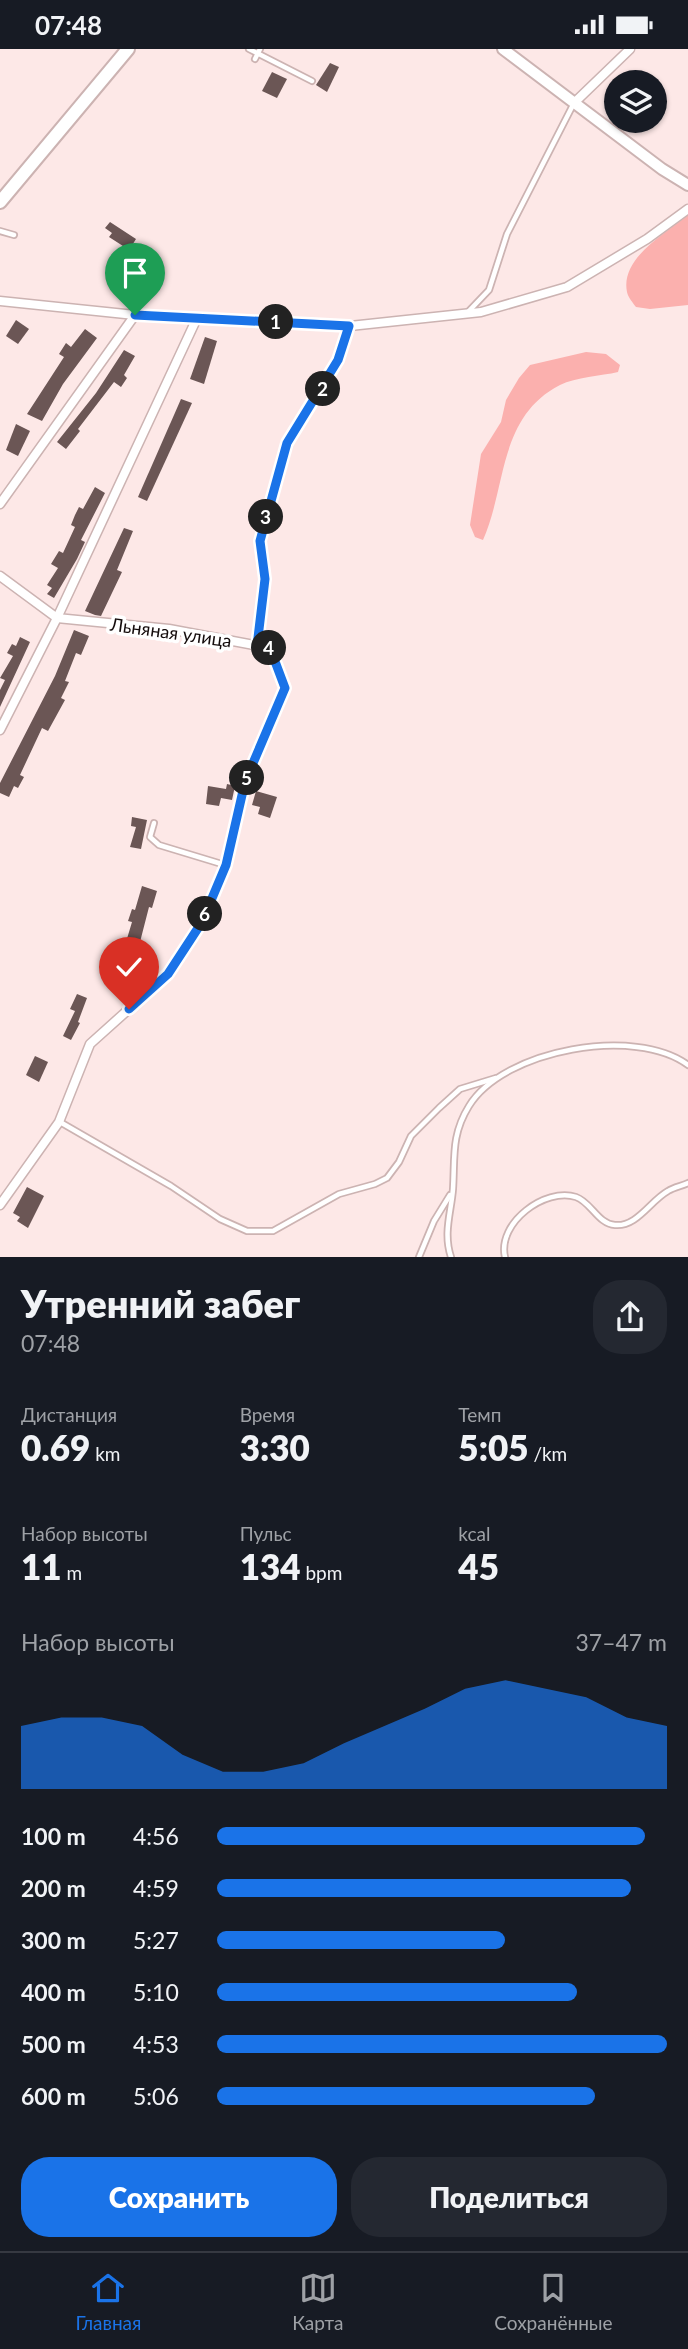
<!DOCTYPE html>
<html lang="ru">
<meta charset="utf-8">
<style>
:root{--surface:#171b24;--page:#242831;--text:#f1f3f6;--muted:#9ea1a6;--line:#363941;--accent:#1a73e8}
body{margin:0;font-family:Lato,sans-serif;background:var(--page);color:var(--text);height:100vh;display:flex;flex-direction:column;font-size:26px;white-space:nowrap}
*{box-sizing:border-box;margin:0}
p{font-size:23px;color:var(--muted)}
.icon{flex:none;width:38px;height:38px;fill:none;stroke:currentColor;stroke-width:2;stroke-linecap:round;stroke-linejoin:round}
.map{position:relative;height:1208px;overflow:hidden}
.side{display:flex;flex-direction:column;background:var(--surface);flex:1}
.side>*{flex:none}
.buttons{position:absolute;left:604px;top:21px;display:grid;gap:14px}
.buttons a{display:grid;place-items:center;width:63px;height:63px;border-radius:50%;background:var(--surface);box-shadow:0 2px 5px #0004;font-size:35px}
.pin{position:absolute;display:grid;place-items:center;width:60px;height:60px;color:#fff;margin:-72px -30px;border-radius:50% 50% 50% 0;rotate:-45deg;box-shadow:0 0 7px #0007}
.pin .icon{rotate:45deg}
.km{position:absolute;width:35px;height:35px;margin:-18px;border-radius:50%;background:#222;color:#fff;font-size:19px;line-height:35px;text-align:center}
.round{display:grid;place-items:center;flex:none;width:74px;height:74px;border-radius:28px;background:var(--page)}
.summary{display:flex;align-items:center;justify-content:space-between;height:119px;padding:0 21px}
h1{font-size:38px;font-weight:800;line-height:52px}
.figures{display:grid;grid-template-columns:repeat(3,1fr);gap:10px;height:119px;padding:7px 21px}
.figures div{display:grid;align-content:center}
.figures b{font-size:35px;font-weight:800}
.figures small{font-size:19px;font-weight:400}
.figures p{font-size:19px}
.chart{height:196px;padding:14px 21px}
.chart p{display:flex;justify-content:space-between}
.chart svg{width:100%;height:126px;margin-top:7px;fill:var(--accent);opacity:.7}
.cta{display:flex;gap:14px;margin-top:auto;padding:14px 21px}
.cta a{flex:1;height:80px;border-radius:28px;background:var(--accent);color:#fff;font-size:28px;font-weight:800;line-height:80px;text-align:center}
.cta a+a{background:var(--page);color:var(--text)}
ul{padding:0 21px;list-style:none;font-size:23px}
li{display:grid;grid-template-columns:112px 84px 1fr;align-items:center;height:52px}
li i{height:18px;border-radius:9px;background:var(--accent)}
.status{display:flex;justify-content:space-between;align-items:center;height:49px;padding:0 35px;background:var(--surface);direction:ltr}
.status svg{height:19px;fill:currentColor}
.dock{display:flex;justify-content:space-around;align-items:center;height:98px;border-top:2px solid var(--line);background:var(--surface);font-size:19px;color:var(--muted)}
.dock a{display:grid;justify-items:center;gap:4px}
.dock .selected{color:var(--accent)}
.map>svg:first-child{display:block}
.green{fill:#fbb0ae}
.building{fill:#6b5655}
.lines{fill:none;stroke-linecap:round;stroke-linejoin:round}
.service-casing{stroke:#ccb3b2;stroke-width:8}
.minor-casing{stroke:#ccb3b2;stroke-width:11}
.tertiary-casing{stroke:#ccb3b2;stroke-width:14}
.secondary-casing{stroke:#ccb3b2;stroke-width:16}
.service{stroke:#fff;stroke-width:4.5}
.minor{stroke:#fff;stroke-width:8}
.tertiary{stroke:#fff;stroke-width:10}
.secondary{stroke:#fff;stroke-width:12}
.route-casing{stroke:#fff;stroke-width:14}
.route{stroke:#1a73e8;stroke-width:9}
.labels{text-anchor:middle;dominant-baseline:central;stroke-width:7;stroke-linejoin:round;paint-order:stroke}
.street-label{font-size:18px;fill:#140c0c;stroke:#fff}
</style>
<div class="status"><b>07:48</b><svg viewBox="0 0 49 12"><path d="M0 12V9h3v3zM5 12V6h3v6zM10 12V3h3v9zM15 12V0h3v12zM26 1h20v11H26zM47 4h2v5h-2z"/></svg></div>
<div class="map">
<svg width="688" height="1208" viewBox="0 0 688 1208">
<rect width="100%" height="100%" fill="#fde8e7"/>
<g class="green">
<path d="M688,166v90l-38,4 -14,-2c-3,-4 -8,-10 -9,-15 -7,-34 39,-59 61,-77z"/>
<path d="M586,303l20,2 14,11 -2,7c-17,4 -42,5 -58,13 -62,32 -53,101 -77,155l-8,-3 -5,-12 11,-71 20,-32 5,-22 13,-22 11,-13z"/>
</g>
<g class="building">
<polygon points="330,14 339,18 327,43 316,36"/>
<polygon points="272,23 287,30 277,49 262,42"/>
<polygon points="110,173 136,190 124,209 118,205 123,197 109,188 112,184 105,179"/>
<polygon points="16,271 29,280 18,295 6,287"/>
<polygon points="85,280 97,289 63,335 42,372 27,365 64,308 59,305 66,294 71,298"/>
<polygon points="205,288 217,292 204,335 190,330"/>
<polygon points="124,301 135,307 124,326 127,329 121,338 114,333 78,380 80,382 66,400 57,393 96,344"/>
<polygon points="181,350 192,354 147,452 138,448"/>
<polygon points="16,375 30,382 18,407 6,401"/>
<polygon points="95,438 105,444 81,491 85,493 77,510 54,549 47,545 52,539 47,536 58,519 51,515 59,502 63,504 75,478 71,476 75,466 79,458 83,460"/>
<polygon points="124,479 133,482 117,521 122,523 101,567 95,566 85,562"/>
<polygon points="74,581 89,587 81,606 76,604 65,632 69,633 61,649 65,651 48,682 42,679 20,726 24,728 18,739 14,737 9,748 0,744 0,734 55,627"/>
<polygon points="20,588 30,593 0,658 0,641 5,631 0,629 13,607 7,604 12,595 16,597"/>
<polygon points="227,735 235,737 232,751 221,749 219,757 206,755 208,737 226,740"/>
<polygon points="256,742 277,748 270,769 258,765 260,758 252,756"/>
<polygon points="132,768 147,771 141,800 130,798 136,778 131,777"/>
<polygon points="142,837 157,842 152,859 149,858 140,893 135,891 134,896 126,893 132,873 128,872 132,860 135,861"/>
<polygon points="77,945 87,949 78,973 80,974 71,991 63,987 75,962 70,960"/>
<polygon points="35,1007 48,1013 39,1033 26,1026"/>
<polygon points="27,1138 44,1147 28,1179 17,1172 20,1168 13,1164"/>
</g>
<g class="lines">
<defs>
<g id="service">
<polyline points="249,0 312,32"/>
<polyline points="255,10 260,0"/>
<polyline points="0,182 14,186"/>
<polyline points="468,263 489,241 507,185 574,54"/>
<polyline points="257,596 265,530 260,492 287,394 339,311 350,277"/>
<polyline points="154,774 150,788 159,796 225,816"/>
<polyline points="60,1073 171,1137 220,1170 247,1182 273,1182 339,1145 375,1135 387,1129 399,1113 411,1087 439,1059 460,1040 496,1029"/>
<polyline points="419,1208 434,1172 450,1146"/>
<path d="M451,1208c-8,-24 0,-44 2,-68 2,-32 -2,-54 16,-83 35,-57 167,-80 219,-41"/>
<path d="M505,1208c-8,-34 40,-70 71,-60 15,5 22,27 39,28 22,2 35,-24 53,-34 6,-4 14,-5 20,-8"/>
</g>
<g id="minor">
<polyline points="575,53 630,0"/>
<polyline points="0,252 135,266 350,277 481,263 567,238 647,190 688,160"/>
<polyline points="0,455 135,266"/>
<polyline points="0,527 57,569 169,580 270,599 285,639 245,733 226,816 202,873 168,925 90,995 59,1073 0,1156"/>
<polyline points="0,681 57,569 197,269"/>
</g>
<polyline id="tertiary" points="503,0 662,120 688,136"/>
<polyline id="secondary" points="0,153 128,0"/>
</defs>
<use href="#service" class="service-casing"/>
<use href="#minor" class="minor-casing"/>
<use href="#tertiary" class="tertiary-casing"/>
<use href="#secondary" class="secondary-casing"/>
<use href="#service" class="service"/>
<use href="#minor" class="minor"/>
<use href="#tertiary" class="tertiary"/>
<use href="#secondary" class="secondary"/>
</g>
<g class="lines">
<defs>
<polyline id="route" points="129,960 168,925 202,873 226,816 245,733 285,639 270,599 257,597 265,530 260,492 287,394 338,311 349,277 135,266"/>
</defs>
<use href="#route" class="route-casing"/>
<use href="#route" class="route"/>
</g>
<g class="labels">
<g class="street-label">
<text transform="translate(171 583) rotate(8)">Льняная улица</text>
</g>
</g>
</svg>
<div class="buttons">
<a><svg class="icon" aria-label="layers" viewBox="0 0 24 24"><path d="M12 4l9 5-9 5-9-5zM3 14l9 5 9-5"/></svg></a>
</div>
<div class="pin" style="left:135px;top:266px;background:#1e9e55"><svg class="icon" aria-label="arrive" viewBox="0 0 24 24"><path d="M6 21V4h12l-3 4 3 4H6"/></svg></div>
<div class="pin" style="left:129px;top:960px;background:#d93025"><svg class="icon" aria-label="check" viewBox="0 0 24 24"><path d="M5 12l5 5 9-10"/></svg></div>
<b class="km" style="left:276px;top:273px">1</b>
<b class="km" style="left:323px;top:340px">2</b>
<b class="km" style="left:266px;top:468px">3</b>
<b class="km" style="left:269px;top:599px">4</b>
<b class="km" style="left:247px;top:729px">5</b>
<b class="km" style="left:205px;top:865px">6</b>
</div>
<section class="side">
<div class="summary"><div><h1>Утренний забег</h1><p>07:48</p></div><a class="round"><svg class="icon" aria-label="share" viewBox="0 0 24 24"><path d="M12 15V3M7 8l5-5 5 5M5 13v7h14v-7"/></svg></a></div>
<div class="figures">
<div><p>Дистанция</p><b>0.69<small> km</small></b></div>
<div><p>Время</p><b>3:30</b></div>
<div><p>Темп</p><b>5:05<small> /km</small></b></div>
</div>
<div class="figures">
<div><p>Набор высоты</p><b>11<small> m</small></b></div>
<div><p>Пульс</p><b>134<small> bpm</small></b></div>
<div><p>kcal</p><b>45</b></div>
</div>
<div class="chart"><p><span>Набор высоты</span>37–47 m</p>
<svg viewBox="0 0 160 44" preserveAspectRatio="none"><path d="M0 44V22L10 19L20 19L30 22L40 32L50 38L60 38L70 35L80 28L90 22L100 16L110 9L120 6L130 9L140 12L150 19L160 22V44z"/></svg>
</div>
<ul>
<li><b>100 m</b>4:56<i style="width:95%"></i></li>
<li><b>200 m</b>4:59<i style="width:92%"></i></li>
<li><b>300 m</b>5:27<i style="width:64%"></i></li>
<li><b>400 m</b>5:10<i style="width:80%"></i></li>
<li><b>500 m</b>4:53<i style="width:100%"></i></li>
<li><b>600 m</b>5:06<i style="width:84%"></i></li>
</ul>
<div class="cta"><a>Сохранить</a><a>Поделиться</a></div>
</section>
<nav class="dock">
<a class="selected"><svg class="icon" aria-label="home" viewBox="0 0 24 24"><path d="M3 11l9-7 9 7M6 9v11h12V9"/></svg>Главная</a>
<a><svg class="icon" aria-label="map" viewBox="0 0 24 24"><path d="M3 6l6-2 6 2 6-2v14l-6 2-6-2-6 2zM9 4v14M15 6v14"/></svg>Карта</a>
<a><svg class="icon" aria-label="saved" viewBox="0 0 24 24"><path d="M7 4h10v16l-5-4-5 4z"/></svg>Сохранённые</a>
</nav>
